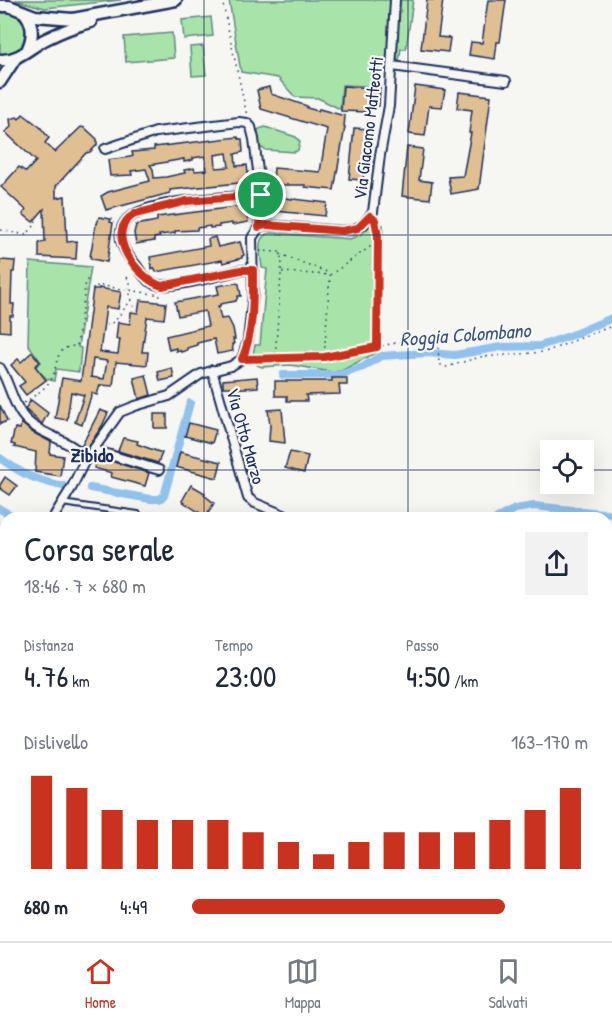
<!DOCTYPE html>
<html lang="it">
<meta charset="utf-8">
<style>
:root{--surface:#fff;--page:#f2f2f3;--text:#1f2937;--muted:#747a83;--line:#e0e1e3;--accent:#c8321e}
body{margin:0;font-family:"Patrick Hand",sans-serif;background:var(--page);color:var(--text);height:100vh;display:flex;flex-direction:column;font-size:22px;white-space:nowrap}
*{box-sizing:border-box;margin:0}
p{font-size:20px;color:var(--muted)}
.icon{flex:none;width:33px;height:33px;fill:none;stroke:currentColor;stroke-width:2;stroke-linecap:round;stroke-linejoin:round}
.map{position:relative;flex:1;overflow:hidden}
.sheet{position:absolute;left:0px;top:512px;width:612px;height:430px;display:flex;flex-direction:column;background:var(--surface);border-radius:18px 18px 0 0;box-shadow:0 6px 24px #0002}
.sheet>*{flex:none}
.controls{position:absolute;left:540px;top:440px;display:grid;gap:12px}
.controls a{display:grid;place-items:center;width:54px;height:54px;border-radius:0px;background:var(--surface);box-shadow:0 6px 24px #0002;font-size:30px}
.pin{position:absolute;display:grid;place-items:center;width:51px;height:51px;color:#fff;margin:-26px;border:3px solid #fff;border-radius:50%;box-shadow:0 2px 6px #0007}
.round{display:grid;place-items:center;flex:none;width:63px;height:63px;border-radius:0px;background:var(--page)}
.head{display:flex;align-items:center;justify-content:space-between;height:102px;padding:0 24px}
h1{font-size:33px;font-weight:600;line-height:45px}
.stats{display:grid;grid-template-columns:repeat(3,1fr);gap:9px;height:102px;padding:6px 24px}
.stats div{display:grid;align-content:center}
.stats b{font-size:30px;font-weight:600}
.stats small{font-size:16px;font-weight:400}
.stats p{font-size:16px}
.chart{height:168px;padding:12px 24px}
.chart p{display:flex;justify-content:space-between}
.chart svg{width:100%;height:108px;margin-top:6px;stroke:var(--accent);stroke-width:6}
ul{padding:0 24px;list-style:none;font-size:20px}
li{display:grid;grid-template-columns:96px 72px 1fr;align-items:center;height:45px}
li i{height:15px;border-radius:8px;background:var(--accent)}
.menu{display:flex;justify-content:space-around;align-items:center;height:84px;border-top:2px solid var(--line);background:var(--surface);font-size:16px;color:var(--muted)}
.menu a{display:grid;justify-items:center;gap:3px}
.menu .active{color:var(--accent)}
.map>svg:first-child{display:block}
.built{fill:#efe6d5}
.green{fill:#a8e3a9;stroke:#628984;stroke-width:1.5}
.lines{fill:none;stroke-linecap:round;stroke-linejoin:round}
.canal{stroke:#90c2ec;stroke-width:8}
.building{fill:#e0bf92;stroke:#1b2f5e;stroke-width:1.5;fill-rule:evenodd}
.service-casing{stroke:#1b2f5e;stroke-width:8}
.minor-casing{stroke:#1b2f5e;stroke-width:12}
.secondary-casing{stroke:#1b2f5e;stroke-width:15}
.path{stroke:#1b2f5e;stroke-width:1.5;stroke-dasharray:1.5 4.5;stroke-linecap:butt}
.service{stroke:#f6f6f2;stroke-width:4}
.minor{stroke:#f6f6f2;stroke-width:8}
.secondary{stroke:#f6f6f2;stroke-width:10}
.route-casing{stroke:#fff;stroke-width:12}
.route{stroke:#c8321e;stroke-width:8}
.grid{fill:none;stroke:#1b2f5e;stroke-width:1.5;stroke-opacity:0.55}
.labels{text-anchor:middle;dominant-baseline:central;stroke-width:4.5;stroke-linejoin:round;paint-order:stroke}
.street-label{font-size:18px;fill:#1b2f5e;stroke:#f6f6f2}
.water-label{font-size:20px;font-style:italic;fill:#385482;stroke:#f6f6f2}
.neighbourhood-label{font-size:20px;font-weight:bold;fill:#1b2f5e;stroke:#f6f6f2}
</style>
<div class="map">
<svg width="612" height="941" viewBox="0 0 612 941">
<rect width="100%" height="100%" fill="#f6f6f2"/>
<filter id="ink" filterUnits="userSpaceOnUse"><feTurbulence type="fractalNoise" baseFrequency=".0167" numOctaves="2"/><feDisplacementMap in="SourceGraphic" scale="12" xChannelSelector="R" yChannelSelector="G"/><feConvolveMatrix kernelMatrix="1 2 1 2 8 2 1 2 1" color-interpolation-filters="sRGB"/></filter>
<g filter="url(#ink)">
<g class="built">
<polygon points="0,772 6,772 2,871 0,875"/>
<polygon points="16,936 239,936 248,941 14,941"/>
</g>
<g class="green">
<polygon points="15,0 121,0 45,8"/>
<polygon points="229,0 390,0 388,61 379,61 379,78 369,86 342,85 340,109 318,98 295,97 278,78 241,72"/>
<polygon points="400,0 413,0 406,49 401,49 399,61 396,57 396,50"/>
<path d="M0,13c25,-4 36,27 19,38 -5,4 -13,4 -19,4z"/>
<polygon points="211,17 213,36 184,39 182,20"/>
<polygon points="172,33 174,58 126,62 124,37"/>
<polygon points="203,46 206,75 192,76 190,47"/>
<polygon points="265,127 296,137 300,142 298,150 295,152 266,150 259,147 256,135 259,129"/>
<path d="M372,224l11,1 -4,126 -38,20 -9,1 -41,-7 -29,2 -5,-2 -1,-8 -3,-3 2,-9h5l7,-76 -5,-1c-1,-13 -8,-33 9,-35l79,6 10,-4z"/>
<polygon points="30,262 91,267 78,347 81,348 79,372 56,369 54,381 47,379 35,367 41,362 28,344"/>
</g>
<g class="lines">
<g class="canal">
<polyline points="283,375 339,375 363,367 381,356 427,353 455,355 501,347 540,346 572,335 612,318"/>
<path d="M0,458c23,17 35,22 63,28"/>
<polyline points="90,488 150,499 159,499 164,496 190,403"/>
<polyline points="0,509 16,518"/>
<polyline points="497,518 515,509 534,506 612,514"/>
</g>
</g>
<g class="building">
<polygon points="427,0 443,0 438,37 450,38 448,52 421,49"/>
<polygon points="488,0 506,0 500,42 497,42 495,59 469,55 471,42 482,43"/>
<polygon points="377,83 380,87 379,106 369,105 369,112 341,111 343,86 372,88"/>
<polygon points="415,86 445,90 442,107 429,106 425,136 409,134"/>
<polygon points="269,87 271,94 307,106 307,108 318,111 319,109 345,116 344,127 345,127 334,190 305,187 305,185 279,185 279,182 273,182 274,168 320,172 327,129 261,109 257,90"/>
<polygon points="459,92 491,96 479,189 451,194 448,177 463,176 471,133 469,133 472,110 457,108"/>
<polygon points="23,114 40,127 49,138 45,143 55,152 81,127 85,128 97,139 97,145 90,152 86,153 56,186 56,198 65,196 67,242 77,241 76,259 39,257 39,243 45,242 44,209 33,222 23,214 26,210 1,187 19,167 26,172 36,161 5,132 11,127 10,119 17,117 19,119"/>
<polygon points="354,128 368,129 363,180 349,179"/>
<path d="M238,137l1,2h3l1,13 -8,2 1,12 11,-1 2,17 -79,8v3l-64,17 -5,-14 7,-4 42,-11 -4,-12 -15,2 1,4 -22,1 -2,-16 22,-3 3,-1 -1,-4 22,-2v-3zM227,153l2,14 -13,1 -1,-13zM205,156l2,14 -12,1 -1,-3 -10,2 1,3 -19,4 -12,1 -1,-9 -3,-4 34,-6v3l9,-2v-2z"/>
<polygon points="407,147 423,149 419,180 432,182 430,199 402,196"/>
<polygon points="276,197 327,203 325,216 275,211"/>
<polygon points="243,206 243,209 246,208 248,222 232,225 232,223 219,225 219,227 210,228 210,226 197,228 197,230 175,231 175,233 159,235 160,237 154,238 154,241 136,244 134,233 136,225 157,221 157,217"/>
<polygon points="99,217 111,219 110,222 113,223 107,262 92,259 90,257 96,224 97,224"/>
<polygon points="215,237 218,247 240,242 244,255 242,256 242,258 223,263 222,260 156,272 154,268 152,269 150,257 209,246 208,239"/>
<polygon points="0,260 15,261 14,272 12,272 11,304 14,304 13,316 10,316 10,332 0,331"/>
<polygon points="236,283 239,284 241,296 238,296 236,301 220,304 220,306 218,306 221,319 228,318 233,328 235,339 233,339 234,344 232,344 233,351 217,354 214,339 197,343 197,345 187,348 187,350 181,352 180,350 176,351 176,348 169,350 166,336 208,326 205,311 178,316 175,302 219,294 217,286"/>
<path d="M99,288l22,4 -3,17 -12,-2 -6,45 18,2 2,-15h-4l2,-17 12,2 1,-12 7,1 2,-13 26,3 -2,16 -17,-2 -5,35h6l-1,13 -31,-3 -3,24 -13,-1 -3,10 -5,-2 -10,32 -7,-3 9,-27 -13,-3 -4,28 -12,-2 7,-40 19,3 12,-92h6zM93,359l14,2 -3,18 -13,-2z"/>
<polygon points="32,352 40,362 35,366 46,380 26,395 19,386 25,382 11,365 18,359 21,362"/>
<polygon points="172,368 174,378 160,381 158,372"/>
<polygon points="146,375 151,395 139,399 134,378"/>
<polygon points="257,377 258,387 231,389 231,387 223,387 223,380"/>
<polygon points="332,378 347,378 347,385 339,385 340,394 306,395 307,401 287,401 287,396 275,396 275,381 332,381"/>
<polygon points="31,400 48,413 42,424 25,409"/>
<polygon points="0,405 7,421 0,424"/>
<polygon points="282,409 285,443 269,441 270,425 268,410"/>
<polygon points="100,410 108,413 102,426 88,447 82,445"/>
<rect x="154" y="414" width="13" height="14"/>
<polygon points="21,423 32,432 51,442 50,454 63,456 60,476 35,472 36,452 14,447 15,445 11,444 15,428 20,429"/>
<polygon points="189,423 216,430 212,443 185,436"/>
<polygon points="123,438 138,441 137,444 162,453 158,463 118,451"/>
<polygon points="180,452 221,462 217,478 176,467"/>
<polygon points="290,452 308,456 304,473 285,468"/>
<polygon points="98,457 149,473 145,486 111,477 112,473 94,468"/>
<polygon points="5,477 17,486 10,495 0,488 0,485"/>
<polygon points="191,485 205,493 204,495 214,503 206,517 182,501"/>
</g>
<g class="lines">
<defs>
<polyline id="service" points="62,503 138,514"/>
<g id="minor">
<polyline points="392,66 506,81"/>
<polyline points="105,149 156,132 239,122 247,123 251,127 254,139 261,195 259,227"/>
<path d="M253,270h-12c-19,4 -70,20 -86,14 -9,-3 -14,-12 -19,-19 -5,-6 -11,-12 -13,-19 -5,-9 -2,-23 7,-29 26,-18 98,-20 131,-22"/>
<path d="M0,368c9,14 12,33 22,47 14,19 42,22 59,38"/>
<polyline points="212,370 248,498 255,503 291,518"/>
<polyline points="94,450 159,470"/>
<polyline points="53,518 72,487 85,460 88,459 90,454 120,412 135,406 169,396 201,374 231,366 242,359 248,340 253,295 252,238 259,227 266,225 342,231 352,230 363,225 373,212 380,155 389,106 395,0"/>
<polyline points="0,760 6,759"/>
<polyline points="0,767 6,768"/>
<polyline points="0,878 2,880 0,892"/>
</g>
<g id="secondary">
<polyline points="0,6 9,6 35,16 73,19 176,0"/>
<path d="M24,12c9,11 10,23 4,36"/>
<path d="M0,60c19,1 30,-13 46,-21 14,-7 29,-13 45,-17"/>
<polyline points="0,82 15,59"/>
<polyline points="0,594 6,600"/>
<polyline points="3,628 2,636 6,655"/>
<polyline points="0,657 6,682"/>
<polyline points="0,936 6,916"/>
<polyline points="9,941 11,936"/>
</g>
</defs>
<use href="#service" class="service-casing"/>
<use href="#minor" class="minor-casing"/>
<use href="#secondary" class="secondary-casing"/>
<g class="path">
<polyline points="222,0 247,116"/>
<polyline points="375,221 378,236 377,347"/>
<polyline points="1,230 26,235 35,225 36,219"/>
<polyline points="260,251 279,252 282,260 275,358"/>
<polyline points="280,254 327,272 330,275 324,357"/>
<polyline points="282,272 330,275 377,242"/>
<polyline points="127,277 131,285 129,291 135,311"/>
<polyline points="97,287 97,285 160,295 158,301"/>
<polyline points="106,325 114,322 132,299"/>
<polyline points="251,359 324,357 401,342 417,343 429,341 438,345 439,364 446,367 480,357 545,352 612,326"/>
<path d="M24,403c8,-6 20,-13 26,-22 10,-13 1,-35 27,-35l9,-66 6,1"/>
<polyline points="606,534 612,535"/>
<polyline points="606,849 612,852"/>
</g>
<use href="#service" class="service"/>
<use href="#minor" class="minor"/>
<use href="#secondary" class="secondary"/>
</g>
</g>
<g class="lines" filter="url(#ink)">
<defs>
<path id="route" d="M261,195l-2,32 7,-2 76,6 16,-3 12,-12 5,4 3,16 -1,111 -53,10 -82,2c12,-26 11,-60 11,-89h-12l-79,16c-23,-6 -61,-54 -27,-72l52,-13z"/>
</defs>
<use href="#route" class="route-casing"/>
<use href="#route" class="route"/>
</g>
<path class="grid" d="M204,0v518M408,0v518M0,235h612M0,470h550M584,470h28M0,706h6M606,706h6M204,936v5M408,936v5"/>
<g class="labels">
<g class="street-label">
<text transform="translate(368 128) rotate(-83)">Via Giacomo Matteotti</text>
<text transform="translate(246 436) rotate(74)">Via Otto Marzo</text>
</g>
<g class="water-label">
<text transform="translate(465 334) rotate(-4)">Roggia Colombano</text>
</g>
<g class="neighbourhood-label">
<text x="92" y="454">Zibido</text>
</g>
</g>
</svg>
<div class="controls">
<a><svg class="icon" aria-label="locate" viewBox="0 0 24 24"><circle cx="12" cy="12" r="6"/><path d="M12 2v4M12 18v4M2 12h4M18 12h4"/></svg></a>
</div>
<div class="pin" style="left:261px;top:195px;background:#1e9e55"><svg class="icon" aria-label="arrive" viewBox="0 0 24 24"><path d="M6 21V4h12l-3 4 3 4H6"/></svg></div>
<section class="sheet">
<div class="head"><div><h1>Corsa serale</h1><p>18:46 · 7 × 680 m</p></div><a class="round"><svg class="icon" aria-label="share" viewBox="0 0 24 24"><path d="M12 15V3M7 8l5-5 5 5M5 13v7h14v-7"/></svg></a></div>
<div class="stats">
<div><p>Distanza</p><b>4.76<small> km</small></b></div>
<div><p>Tempo</p><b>23:00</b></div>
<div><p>Passo</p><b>4:50<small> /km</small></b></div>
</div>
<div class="chart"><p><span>Dislivello</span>163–170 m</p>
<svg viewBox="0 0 160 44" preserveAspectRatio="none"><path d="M5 44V6M15 44V11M25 44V20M35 44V24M45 44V24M55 44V24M65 44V29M75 44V33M85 44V38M95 44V33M105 44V29M115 44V29M125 44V29M135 44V24M145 44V20M155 44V11"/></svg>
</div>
<ul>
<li><b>680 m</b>4:49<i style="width:79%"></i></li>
</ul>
</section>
</div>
<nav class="menu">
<a class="active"><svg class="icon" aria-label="home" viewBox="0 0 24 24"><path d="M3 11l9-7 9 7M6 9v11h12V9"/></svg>Home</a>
<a><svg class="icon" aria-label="map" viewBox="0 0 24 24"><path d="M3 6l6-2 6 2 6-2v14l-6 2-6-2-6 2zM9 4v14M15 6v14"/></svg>Mappa</a>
<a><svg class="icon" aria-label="saved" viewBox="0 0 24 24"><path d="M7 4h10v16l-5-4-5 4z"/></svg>Salvati</a>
</nav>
